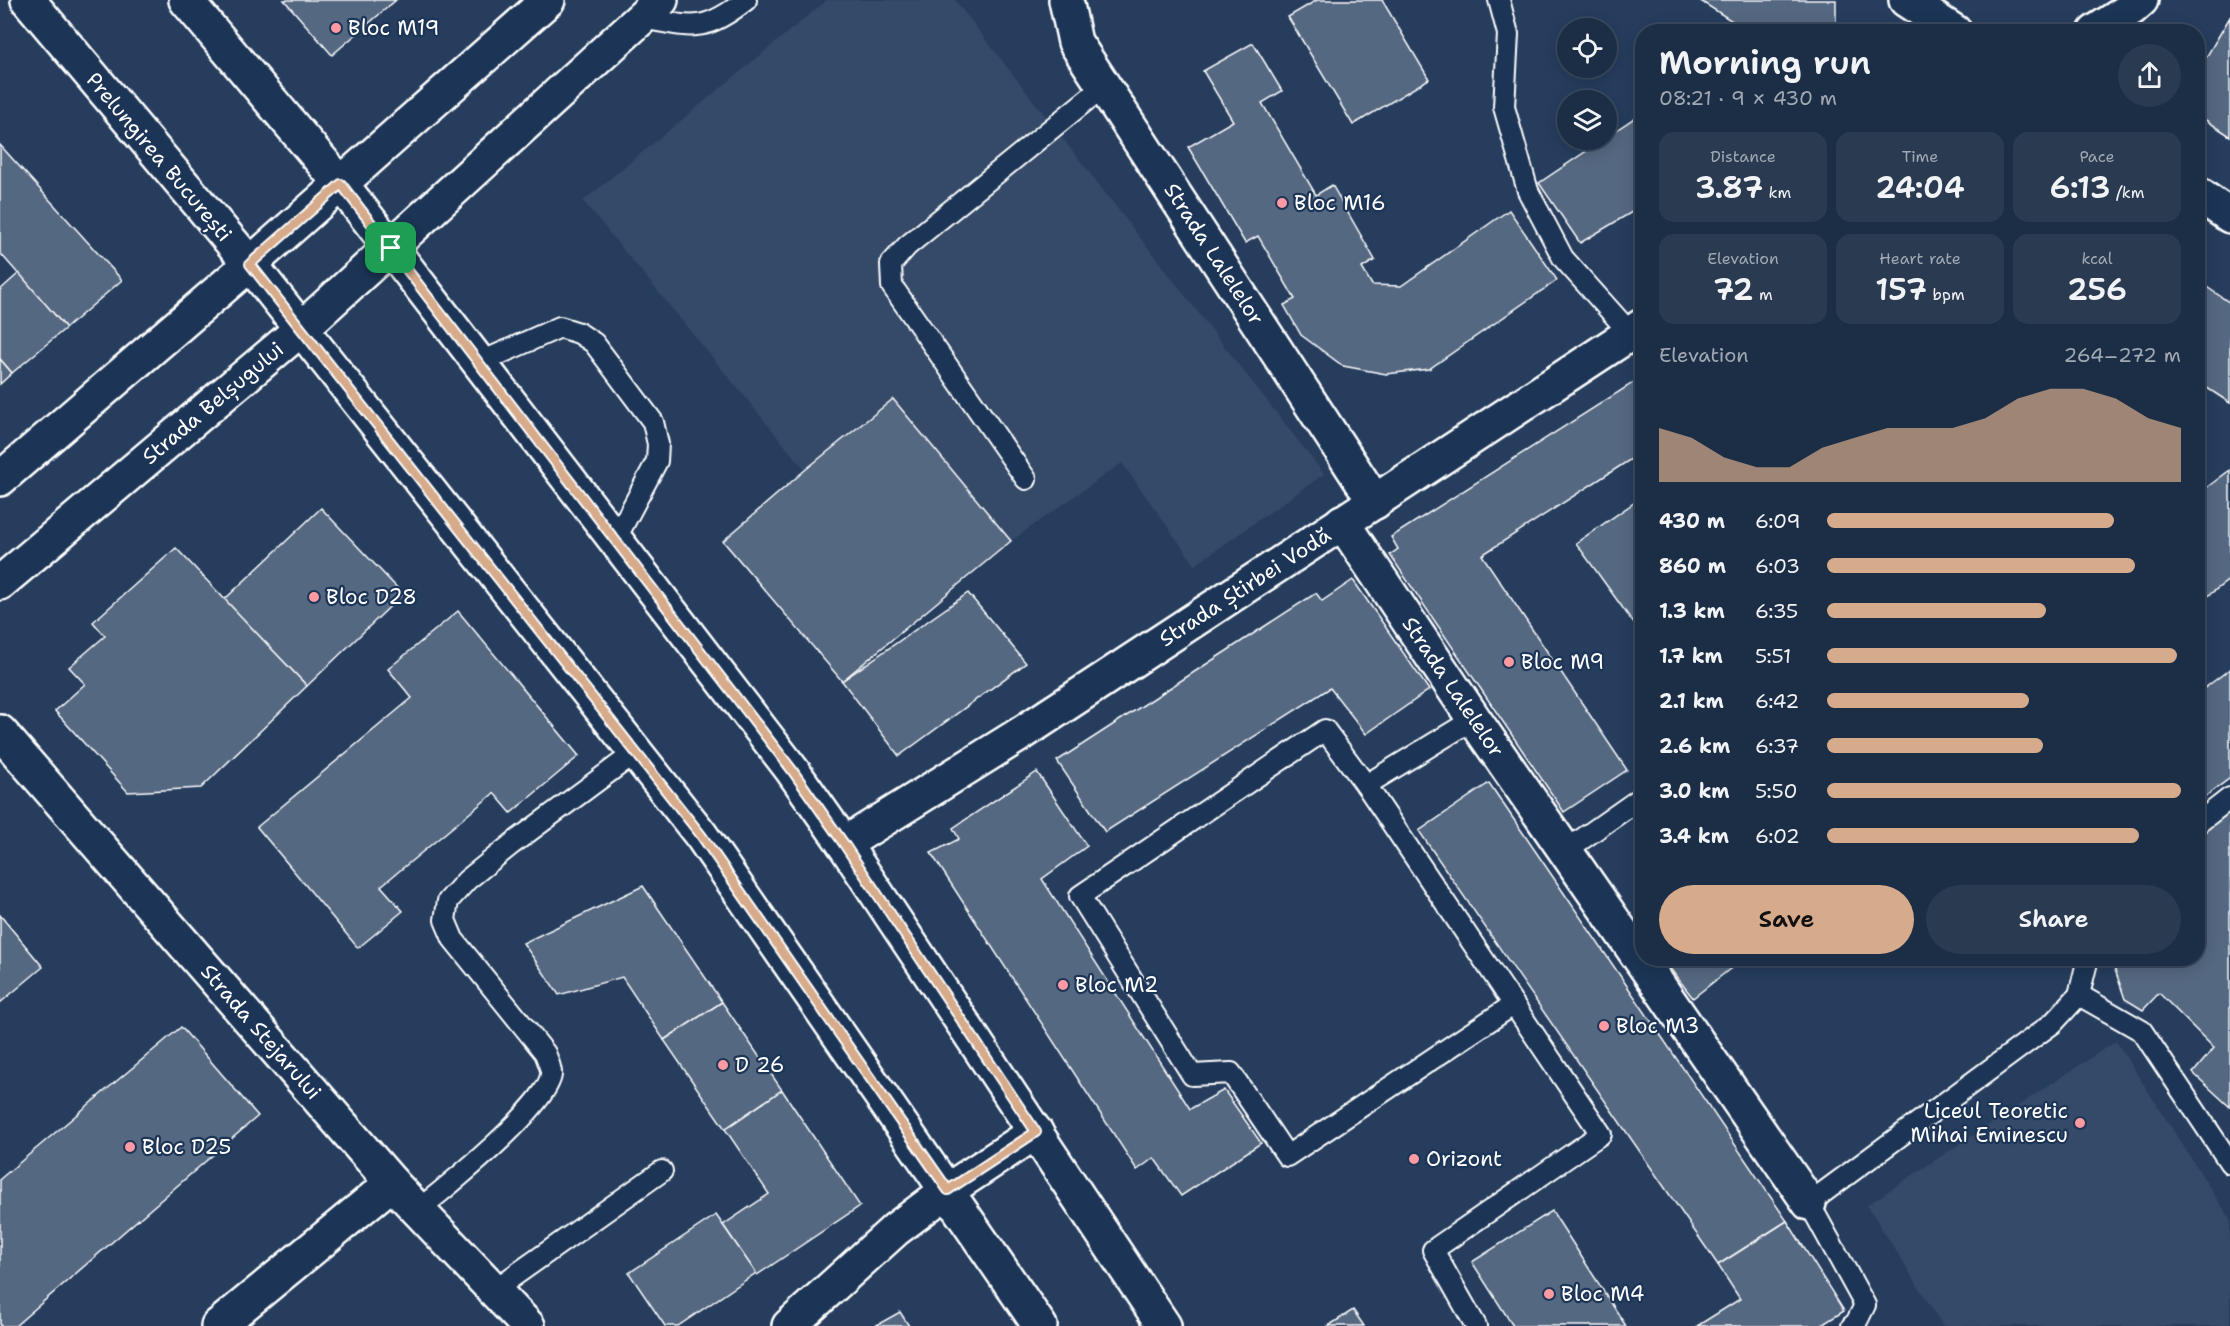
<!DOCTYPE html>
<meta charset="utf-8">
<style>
:root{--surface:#1c2e46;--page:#293a51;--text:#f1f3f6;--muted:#a0a8b3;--line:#3a4a5f;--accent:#d6ab8b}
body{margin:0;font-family:"Shantell Sans",sans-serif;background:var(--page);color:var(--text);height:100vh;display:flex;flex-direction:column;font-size:22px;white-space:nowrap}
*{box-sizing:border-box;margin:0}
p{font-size:20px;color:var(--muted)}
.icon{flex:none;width:33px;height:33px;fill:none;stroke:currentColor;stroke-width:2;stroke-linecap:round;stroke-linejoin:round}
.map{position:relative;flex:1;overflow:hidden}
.drawer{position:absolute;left:1635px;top:24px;width:570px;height:942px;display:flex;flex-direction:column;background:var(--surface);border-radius:24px;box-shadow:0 3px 15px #0003,0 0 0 2px var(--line)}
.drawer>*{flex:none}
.tools{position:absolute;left:1557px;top:18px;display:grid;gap:12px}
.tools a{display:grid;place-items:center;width:60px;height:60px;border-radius:50%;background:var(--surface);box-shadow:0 3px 15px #0003,0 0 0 2px var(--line);font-size:30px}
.pin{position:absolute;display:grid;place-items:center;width:51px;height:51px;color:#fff;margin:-26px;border-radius:12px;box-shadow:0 3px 9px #0006}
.round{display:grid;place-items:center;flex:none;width:63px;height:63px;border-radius:32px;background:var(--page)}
.headline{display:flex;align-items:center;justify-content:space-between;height:102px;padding:0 24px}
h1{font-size:33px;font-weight:600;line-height:45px}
.stats{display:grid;grid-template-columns:repeat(3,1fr);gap:9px;height:102px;padding:6px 24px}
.stats div{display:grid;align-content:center;border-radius:15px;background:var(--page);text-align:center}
.stats b{font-size:30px;font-weight:600}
.stats small{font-size:16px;font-weight:400}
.stats p{font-size:16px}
.chart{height:168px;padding:12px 24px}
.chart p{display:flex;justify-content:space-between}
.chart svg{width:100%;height:108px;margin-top:6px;fill:var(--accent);opacity:.7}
.button{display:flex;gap:12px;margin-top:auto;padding:12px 24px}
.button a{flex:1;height:69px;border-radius:36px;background:var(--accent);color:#111;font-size:24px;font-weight:600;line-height:69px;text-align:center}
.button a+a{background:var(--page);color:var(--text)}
ul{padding:0 24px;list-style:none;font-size:20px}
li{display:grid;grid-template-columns:96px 72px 1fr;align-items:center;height:45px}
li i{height:15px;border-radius:8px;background:var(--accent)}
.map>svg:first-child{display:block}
.built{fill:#344a68}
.building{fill:#556781;stroke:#fff;stroke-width:1.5}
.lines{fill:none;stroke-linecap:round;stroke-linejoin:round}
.service-casing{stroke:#fff;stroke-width:24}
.minor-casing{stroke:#fff;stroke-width:38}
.primary-casing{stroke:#fff;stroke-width:38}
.service{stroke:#1d3557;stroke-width:20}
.minor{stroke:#1d3557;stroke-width:33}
.primary{stroke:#1d3557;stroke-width:33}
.route-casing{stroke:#fff;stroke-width:12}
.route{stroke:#d6ab8b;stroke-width:8}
.poi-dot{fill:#ff9aa2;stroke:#1d3557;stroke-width:2}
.labels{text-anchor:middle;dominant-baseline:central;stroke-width:4.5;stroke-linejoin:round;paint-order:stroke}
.poi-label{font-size:21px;fill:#fff;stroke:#1d3557;text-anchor:start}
.street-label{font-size:21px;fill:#fff;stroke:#1d3557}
</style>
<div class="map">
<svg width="2230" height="1326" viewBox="0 0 2230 1326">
<rect width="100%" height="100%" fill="#263d5e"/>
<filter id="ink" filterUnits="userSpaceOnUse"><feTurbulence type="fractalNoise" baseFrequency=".0167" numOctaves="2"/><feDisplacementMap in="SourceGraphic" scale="12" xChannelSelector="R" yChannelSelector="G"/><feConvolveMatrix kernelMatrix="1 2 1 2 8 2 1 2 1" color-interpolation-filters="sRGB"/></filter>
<g filter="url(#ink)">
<g class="built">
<polygon points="827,0 955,0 1324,474 1195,565 1122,463 1011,541 893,399 805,470 583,201"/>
<polygon points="2116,1041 2230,1219 2230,1326 1943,1326 1867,1205"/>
</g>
<g class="building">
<polygon points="284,0 396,0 332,55"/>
<polygon points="1317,0 1382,0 1429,79 1353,125 1288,17"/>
<polygon points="1699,0 1836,0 1836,32 1740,32 1740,26"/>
<polygon points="2230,17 2230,136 2198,115 2198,71"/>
<polygon points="1253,43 1282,91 1262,103 1316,195 1332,185 1375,260 1362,268 1372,285 1401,286 1509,210 1557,280 1429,369 1386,374 1343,366 1301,335 1284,305 1295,299 1258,236 1245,243 1188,147 1233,121 1203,71"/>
<polygon points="1642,113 1642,206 1580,243 1539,183 1603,140 1606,140 1606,137"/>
<polygon points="0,145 122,280 66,328 0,253"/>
<polygon points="19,273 66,328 12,373 0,359 0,290"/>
<polygon points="2198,281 2230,303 2230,403 2198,382"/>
<polygon points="0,359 12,373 0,384"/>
<polygon points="1642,377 1642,452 1482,555 1627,770 1564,812 1390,555 1398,549 1391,537"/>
<polygon points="893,399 1011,541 842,681 723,541 805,470"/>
<polygon points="2230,470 2230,579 2198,603 2198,494"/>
<polygon points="1638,500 1642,507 1642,630 1640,632 1576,543"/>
<polygon points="321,508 403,594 307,686 224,600"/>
<polygon points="176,548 307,686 201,788 128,792 55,711 85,684 69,667 105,636 93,622"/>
<polygon points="1353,580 1429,690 1366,734 1330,688 1105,832 1057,761 1316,593 1322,601"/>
<polygon points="968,593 1026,663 899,756 842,681"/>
<polygon points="458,611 579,756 511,813 494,793 381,886 403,911 358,948 257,827 412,698 388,669"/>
<polygon points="2230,669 2230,778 2198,802 2198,693"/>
<polygon points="1037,772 1087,846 1042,879 1190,1109 1224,1090 1261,1143 1181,1196 1154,1158 1137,1170 931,853 959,839 953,828"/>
<polygon points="1489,783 1787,1221 1718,1265 1419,831"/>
<polygon points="2230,810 2230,1107 2193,1073 2214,1048 2159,993 2143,1010 2125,999 2111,958 2198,958 2198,835"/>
<polygon points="643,886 722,1002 664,1040 622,977 559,995 523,943"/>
<polygon points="0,915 43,967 0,1003"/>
<polygon points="1662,958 1744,958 1693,998"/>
<polygon points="722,1002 782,1090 725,1129 664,1040"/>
<polygon points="181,1027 258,1116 15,1326 0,1326 0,1179"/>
<polygon points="782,1090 860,1206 757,1275 723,1225 769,1194 725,1129"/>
<polygon points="1552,1211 1626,1326 1513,1326 1472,1262"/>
<polygon points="716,1215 756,1273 678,1326 665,1326 629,1273"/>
<polygon points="1787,1221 1844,1311 1820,1326 1697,1326 1740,1299 1718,1265"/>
<polygon points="1353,1310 1364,1326 1328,1326"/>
<polygon points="900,1312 909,1326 875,1326"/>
</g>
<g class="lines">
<defs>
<g id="service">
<polyline points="1499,0 1508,34 1504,107 1528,191 1563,258 1631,334"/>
<path d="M642,18c50,9 61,16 104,-18"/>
<polyline points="479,363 560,327 579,333 594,343 653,422 658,444 657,461 615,540"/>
<polyline points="1026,479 892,286 891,264 907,246 1104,86"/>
<polyline points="1366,785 1474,719"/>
<polyline points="2198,823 2230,798"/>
<polyline points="1565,851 1642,797"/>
<polyline points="2079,995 2142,1031 2230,1163"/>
<path d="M418,1210c29,-23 128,-103 133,-135 1,-6 -4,-16 -6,-22l-92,-114 -8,-19 3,-19 19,-21 45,-36 124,-92"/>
<polyline points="494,1290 662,1171"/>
<polyline points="1476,1326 1433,1250 1601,1134 1366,785 1325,730 1080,896 1192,1075 1231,1073 1287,1156 1513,1005"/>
<polyline points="1852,1326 1856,1323 1865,1305 1809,1203 2053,1023 2079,995 2088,958"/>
</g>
<g id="minor">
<polyline points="1066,0 1075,42 1375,502"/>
<polyline points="1906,0 1955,32"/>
<polyline points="2095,32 2132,8 2141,0"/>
<polyline points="2198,194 2230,216"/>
<polyline points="0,479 250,264 548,0"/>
<polyline points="1342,522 1474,719 1809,1203"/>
<polyline points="0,583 301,329 661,0"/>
<polyline points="0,732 392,1183 528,1326"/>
<polyline points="844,844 1022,733 1642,326"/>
<polyline points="218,1326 392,1183"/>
<polyline points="789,1326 896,1229 948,1190 1036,1132"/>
</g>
<g id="primary">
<polyline points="28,0 250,264 701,835 1040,1326"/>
<polyline points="186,0 341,184 391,248 792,770 844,844 1164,1326"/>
</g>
</defs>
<use href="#service" class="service-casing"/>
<use href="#minor" class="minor-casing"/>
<use href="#primary" class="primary-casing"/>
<use href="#service" class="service"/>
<use href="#minor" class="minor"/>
<use href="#primary" class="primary"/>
</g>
</g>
<g class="lines" filter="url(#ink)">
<defs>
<polygon id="route" points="341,184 792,770 844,844 1036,1132 948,1190 701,835 250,264"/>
</defs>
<use href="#route" class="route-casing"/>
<use href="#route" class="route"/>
</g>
<g class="poi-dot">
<circle cx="336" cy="28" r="6"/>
<circle cx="1282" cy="203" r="6"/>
<circle cx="314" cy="597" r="6"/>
<circle cx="1509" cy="662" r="6"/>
<circle cx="1063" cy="985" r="6"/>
<circle cx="1604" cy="1026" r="6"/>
<circle cx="723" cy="1065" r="6"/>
<circle cx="2080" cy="1123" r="6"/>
<circle cx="130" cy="1147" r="6"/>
<circle cx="1414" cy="1159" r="6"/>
<circle cx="1549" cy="1294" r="6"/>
</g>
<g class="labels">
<g class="poi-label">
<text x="348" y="28">Bloc M19</text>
<text x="1294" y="203">Bloc M16</text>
<text x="326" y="597">Bloc D28</text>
<text x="1521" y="662">Bloc M9</text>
<text x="1075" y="985">Bloc M2</text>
<text x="1616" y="1026">Bloc M3</text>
<text x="735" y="1065">D 26</text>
<text x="2068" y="1111" text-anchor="end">Liceul Teoretic<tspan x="2068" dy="24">Mihai Eminescu</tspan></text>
<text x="142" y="1147">Bloc D25</text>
<text x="1426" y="1159">Orizont</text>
<text x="1561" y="1294">Bloc M4</text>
</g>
<g class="street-label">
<text transform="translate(159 157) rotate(50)">Prelungirea București</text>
<text transform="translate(1214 254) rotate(57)">Strada Lalelelor</text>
<text transform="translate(213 403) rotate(-40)">Strada Belșugului</text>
<text transform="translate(1245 587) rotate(-33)">Strada Știrbei Vodă</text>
<text transform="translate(1453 687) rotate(56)">Strada Lalelelor</text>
<text transform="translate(261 1032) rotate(49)">Strada Stejarului</text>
</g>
</g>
</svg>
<div class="tools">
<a><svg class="icon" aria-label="locate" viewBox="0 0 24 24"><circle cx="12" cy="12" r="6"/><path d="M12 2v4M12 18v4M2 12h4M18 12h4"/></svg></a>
<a><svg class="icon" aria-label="layers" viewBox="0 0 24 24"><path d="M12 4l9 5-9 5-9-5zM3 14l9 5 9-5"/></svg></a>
</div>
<div class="pin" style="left:391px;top:248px;background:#1e9e55"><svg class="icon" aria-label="arrive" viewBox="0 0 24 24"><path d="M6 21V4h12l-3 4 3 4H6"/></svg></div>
<section class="drawer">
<div class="headline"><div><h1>Morning run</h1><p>08:21 · 9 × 430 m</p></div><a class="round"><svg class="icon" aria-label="share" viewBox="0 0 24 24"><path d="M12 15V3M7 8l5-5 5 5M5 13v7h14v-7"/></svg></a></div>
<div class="stats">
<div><p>Distance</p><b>3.87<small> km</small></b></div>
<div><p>Time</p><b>24:04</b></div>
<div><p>Pace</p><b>6:13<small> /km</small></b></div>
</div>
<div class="stats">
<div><p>Elevation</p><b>72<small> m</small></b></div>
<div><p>Heart rate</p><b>157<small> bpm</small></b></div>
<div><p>kcal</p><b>256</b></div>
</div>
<div class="chart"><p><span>Elevation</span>264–272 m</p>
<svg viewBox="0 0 160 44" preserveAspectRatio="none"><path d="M0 44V22L10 26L20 34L30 38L40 38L50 30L60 26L70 22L80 22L90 22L100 18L110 10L120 6L130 6L140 10L150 18L160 22V44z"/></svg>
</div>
<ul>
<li><b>430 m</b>6:09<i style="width:81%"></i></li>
<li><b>860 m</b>6:03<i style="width:87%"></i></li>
<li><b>1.3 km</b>6:35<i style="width:62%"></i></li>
<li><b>1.7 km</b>5:51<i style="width:99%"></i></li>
<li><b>2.1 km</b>6:42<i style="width:57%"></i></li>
<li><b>2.6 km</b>6:37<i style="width:61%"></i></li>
<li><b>3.0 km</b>5:50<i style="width:100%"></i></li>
<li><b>3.4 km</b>6:02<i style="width:88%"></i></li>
</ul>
<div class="button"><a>Save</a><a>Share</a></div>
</section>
</div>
